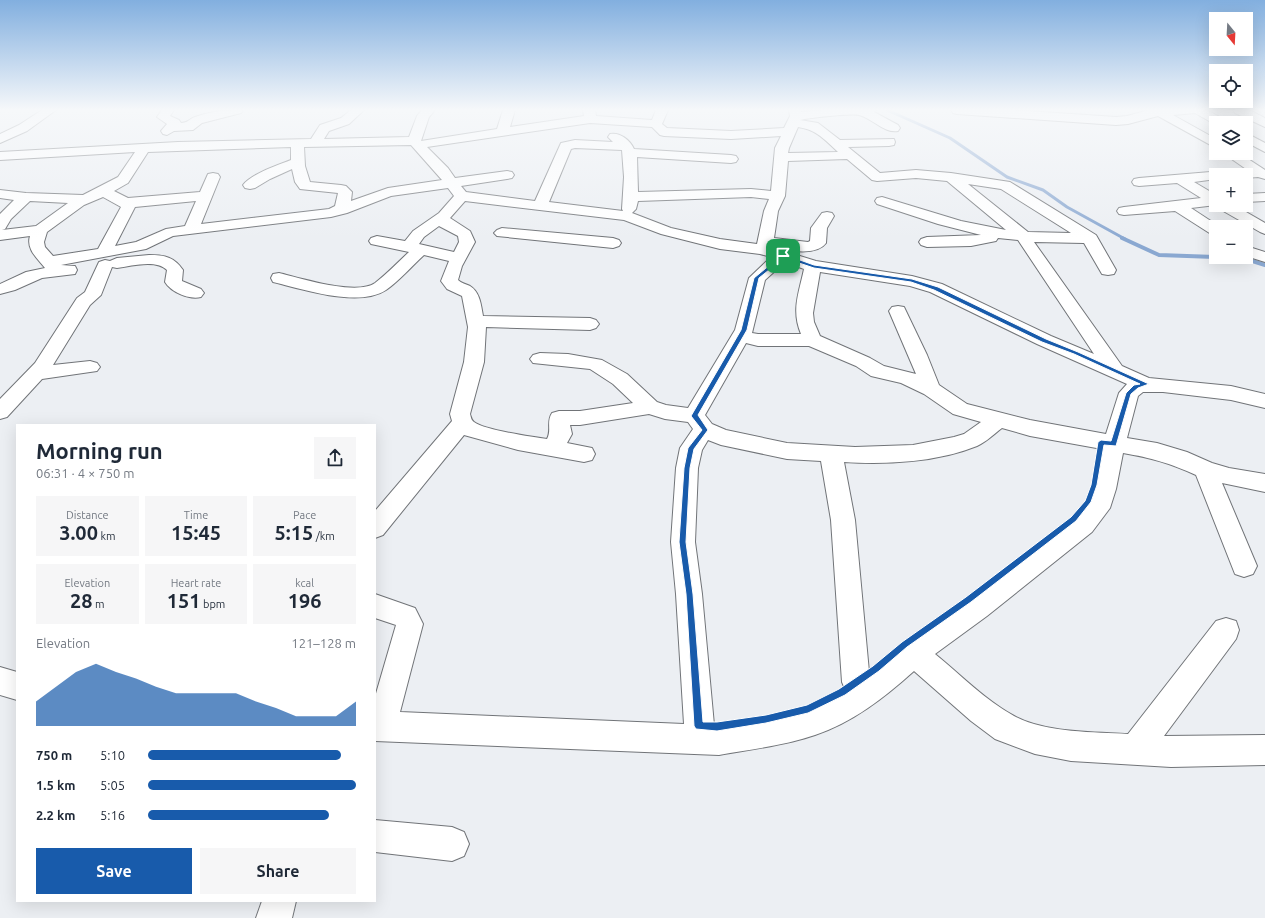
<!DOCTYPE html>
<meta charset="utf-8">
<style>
:root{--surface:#fff;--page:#f6f6f7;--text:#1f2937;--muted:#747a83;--accent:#185bab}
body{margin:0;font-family:Ubuntu,sans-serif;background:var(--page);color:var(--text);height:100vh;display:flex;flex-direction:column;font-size:15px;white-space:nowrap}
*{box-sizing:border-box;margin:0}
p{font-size:13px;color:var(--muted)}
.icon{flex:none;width:22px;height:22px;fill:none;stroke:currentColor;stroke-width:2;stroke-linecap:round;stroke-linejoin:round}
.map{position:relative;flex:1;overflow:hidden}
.sheet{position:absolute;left:16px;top:424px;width:360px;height:478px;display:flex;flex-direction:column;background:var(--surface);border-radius:0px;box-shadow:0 4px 16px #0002}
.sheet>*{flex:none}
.needle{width:26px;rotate:162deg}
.fabs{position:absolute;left:1209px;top:12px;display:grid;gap:8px}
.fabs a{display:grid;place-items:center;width:44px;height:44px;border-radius:0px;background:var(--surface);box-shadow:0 4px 16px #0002;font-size:20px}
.pin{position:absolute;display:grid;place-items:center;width:34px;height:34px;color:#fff;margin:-17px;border-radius:8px;box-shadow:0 2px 6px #0006}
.round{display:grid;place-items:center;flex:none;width:42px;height:42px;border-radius:0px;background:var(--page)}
.summary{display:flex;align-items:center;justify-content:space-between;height:68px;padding:0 20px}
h1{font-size:22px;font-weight:600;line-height:30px}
.figures{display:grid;grid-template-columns:repeat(3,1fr);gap:6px;height:68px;padding:4px 20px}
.figures div{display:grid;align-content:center;border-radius:0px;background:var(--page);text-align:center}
.figures b{font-size:20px;font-weight:600}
.figures small{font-size:11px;font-weight:400}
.figures p{font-size:11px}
.chart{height:112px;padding:8px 20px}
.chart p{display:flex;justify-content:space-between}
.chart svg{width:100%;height:72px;margin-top:4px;fill:var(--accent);opacity:.7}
.button{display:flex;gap:8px;margin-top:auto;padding:8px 20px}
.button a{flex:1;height:46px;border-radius:0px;background:var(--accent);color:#fff;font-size:16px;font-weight:600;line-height:46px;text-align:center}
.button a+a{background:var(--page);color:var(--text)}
ul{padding:0 20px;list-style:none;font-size:13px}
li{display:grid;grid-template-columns:64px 48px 1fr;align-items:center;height:30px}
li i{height:10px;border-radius:5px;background:var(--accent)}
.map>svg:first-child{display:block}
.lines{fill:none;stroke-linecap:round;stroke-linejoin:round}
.stream-far1{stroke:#8aa8d1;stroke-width:3}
.stream{stroke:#8aa8d1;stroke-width:4}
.minor-casing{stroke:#717478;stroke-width:2}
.minor{fill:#fff;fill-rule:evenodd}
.route{fill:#185bab;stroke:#fff;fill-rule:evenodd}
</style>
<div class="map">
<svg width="1265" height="918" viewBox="0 0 1265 918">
<rect width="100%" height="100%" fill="#eceff3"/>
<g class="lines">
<polyline class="stream-far1" points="887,110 950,138 1007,177 1043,190 1067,207 1125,239"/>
<polyline class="stream" points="1122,238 1159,255 1243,258 1265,265"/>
<defs>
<g id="minor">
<polygon points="42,110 56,110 27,131 0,143 0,134 19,125"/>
<path d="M162,110h12l-4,6 9,4 2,3c7,0 8,-4 14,-6 16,-6 32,-7 48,-7l-2,3 -39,10 -9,7 -19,1 -7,4 -4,-1 -2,-3 6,-7 -10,-7z"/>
<path d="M351,110h13l-15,14 -20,7 -5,8 85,-2 8,-21 5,-6h13l-6,7 -8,24 76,-12 6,-19h12l-5,17 74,-11 -1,-6h12l1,6 56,4 4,-10h12l-6,14 5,4 64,3 53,-3 6,-12 -1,-6h12v2l23,-2h52l-2,2 24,13 2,3 -2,3c-13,3 -26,-13 -39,-16 -7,-2 -51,3 -59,5l18,3 22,17 54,-1 1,3 -1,3 -5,1 -41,1 32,26 36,-3 35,3 59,9 86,53 20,35 -2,4 -6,1 -6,-1 -18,-31 -50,-1 88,124 27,12 82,8 34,8v14l-34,-8 -68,-8h-20l-5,4 -11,42 30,5 30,9 25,11 17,5 36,6v18l-43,-9 35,83 -4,8 -9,3 -9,-3 -39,-99c-27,-12 -44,-17 -73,-22l-7,36 -6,19 -18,24 -105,84 -52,38c26,21 50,46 79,62 31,17 80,16 114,18l88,-113 10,-3 10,3 3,9 -3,9 -72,97 101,-1v30l-94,2 -100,-6 -36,-7 -40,-15 -24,-18 -57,-50c-29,26 -62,52 -99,64 -31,11 -65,14 -96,20l-344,-14v-44l21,-72 -21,-7v-24l40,14 8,16 -23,88 284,12 -8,-130 -5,-52 5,-74 4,-20 13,-19 -5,-7 -23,-3 -16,-5 -69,11h-10l2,9 -5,9 25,5 3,6 -3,6 -8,2 -66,-12 -54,-15 -81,100 -8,3v-27l77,-90 -2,-7 14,-52 4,-35 -6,-31 -15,-7 -6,-8 8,-20 -25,-6c-11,10 -26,27 -38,35 -27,18 -84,-1 -113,-8l-2,-4 2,-4 6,-1c21,5 77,23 96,10 12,-9 23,-21 34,-31l-38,-8 -2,-3 2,-3 6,-2 28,5 8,-10 26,-18 15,-17 -6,-8 -57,8 -44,17 -16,4 -158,19 -27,13 -85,16 14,1 2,4 -2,4 -33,4 -27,12 -15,4v-10l26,-12 19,-4c-8,-10 -19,-19 -15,-32l-30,4v-26l14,-14 -14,-2v-8l26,3 57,2 35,-18 17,-25 -135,8v-8l178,-10 133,-3 9,-14 21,-7zM590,123l62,4 8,8 4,1 67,3 50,-3 -6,12 -4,43 -20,-2 -113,3 -1,-35 94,6 5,-1 2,-3 -2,-3 -5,-1 -97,-6c-4,-9 -14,-17 -24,-15l-2,3 5,5 -38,-2 -14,3 -26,58 -69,-9 -5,-6 46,-7 5,-1 2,-3 -2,-3 -5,-1 -52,7 -7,-10 -21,-21zM798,127c19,3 26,12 40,25l-50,1 1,-5zM411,145l31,35 -54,8 -37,13 1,-9 -6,-6 -5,-1 -31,-3 -5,-16 -1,-19zM291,147v13c-13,5 -40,14 -48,25l2,3 5,1 5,-1 15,-9 22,-10 3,13 5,7 38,4 -3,13 -6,3 -128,15 19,-47 -2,-3 -5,-1 -5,1 -8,18 -72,6 -14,-7 14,-8 20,-31zM575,148l47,2 2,27 -2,32 1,2 -74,-9 22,-53zM847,159l25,21 5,1 39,-3 31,3 59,49 -45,-9 -79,-24 -5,1 -2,3 2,3 61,20 43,11 -54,2 -6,2 -2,3 2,3 6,2 44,-1 25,-5 2,-3 20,2 76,114 -43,-18 -109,-52 -30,-8 -96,-15 -45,-14c15,3 45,10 55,-4l1,-15 7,-12 -2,-3 -5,-1 -5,1 -11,15 -1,13 -2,1 -34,-4 4,-27 7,-15 3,-35zM968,184l33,5 70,44 -43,-1zM103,197l18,10 -23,42 -45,7 -8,-9 -1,-5 3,-10 37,-27zM751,197l18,2 -5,12 -7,33 -37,-5 -49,-11 -39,-15 4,-4 2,-8zM30,201l38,2 -32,23 -34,4 3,-1 6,-10zM196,201l-11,25 -19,3 -30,13 -21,4 20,-39zM465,201l159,19 37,14 59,15 40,5 11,3 -22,21 -14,52 -47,78 -22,-3 -9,-3 -30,-28 -25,-14 -34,-6 -28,-1 -7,2 -3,4 3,4 57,6 23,15 20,19 -53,8h-21l-7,2c-6,9 0,17 -5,26 -14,-2 -63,-9 -73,-17 -3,-2 -3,-5 -4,-8l14,-52 2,-35 104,3 6,-2 3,-4 -3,-4 -6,-2 -107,-2c-2,-11 -3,-24 -13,-30 -4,-2 -9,-3 -12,-6l4,-14 13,-24 -5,-11 -20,-13zM439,226l19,10 1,6 -5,10 -35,-8 5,-7zM785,262l19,7c-5,24 -13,41 -3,65h-43l-6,-1 13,-53zM820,272l90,14 20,6 107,52 90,40 -8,9 -13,41 -76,-14 -63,-16 -28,-19 -12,-30 -23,-48 -6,-1 -6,1 -3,4 27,63 -32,-8 -14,-8 -50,-22 -6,-14 -1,-9zM746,343l12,3h51l47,20 15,10 30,7 23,11 29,20 28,8 -17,12 -10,3 -41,8 -58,2 -68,-4 -61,-13 -14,-6 -7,-9zM1002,428l28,8 72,13 -8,40 -6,14 -12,15 -107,82 -65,44 -35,28 -14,-152 -11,-58c42,3 94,0 133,-16 9,-4 17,-12 25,-18zM708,440l13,5 66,14 34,2 10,59 11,162 3,7 -34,18 -41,9 -56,9 -12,-131 -7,-52 3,-74 4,-18z"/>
<polygon points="951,110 1011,110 1116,117 1127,116 1149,110 1207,110 1225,120 1227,123 1216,123 1216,125 1195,113 1173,115 1216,139 1216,148 1158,116 1128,124 1116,125 957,114 953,113"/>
<polygon points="1233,110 1249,110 1265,118 1265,127 1235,113"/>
<polygon points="1246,133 1265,143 1265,152 1246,142"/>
<polygon points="1223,153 1239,153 1265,170 1265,179 1258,177 1246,178 1246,175 1216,175 1216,179 1194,182 1216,195 1216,205 1234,205 1265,223 1265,234 1260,232 1218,208 1216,205 1191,208 1220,227 1216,227 1216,236 1211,234 1175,211 1124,215 1119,214 1117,211 1119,208 1124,207 1201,198 1177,183 1139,186 1134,185 1132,182 1134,179 1139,178 1246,169"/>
<polygon points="1265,193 1265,201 1246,202 1246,194"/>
<polygon points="502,228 613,238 619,240 621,243 619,246 613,248 497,236 494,233 497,230"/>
<polygon points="1246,246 1265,252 1265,262 1246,256"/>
<path d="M149,255c16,0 25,2 34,15l-1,11 19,8 3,4 -3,4c-12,3 -30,-5 -36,-15l2,-12c-11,-11 -36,-4 -50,-2l-5,-1 -11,28 -11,10 -37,60 37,-4 7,2 3,4 -3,4 -55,8 -35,38 -7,2v-20l35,-36 42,-65 8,-6 14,-30 6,-2 5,1 7,-3z"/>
<polygon points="0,667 17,672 17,700 0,695"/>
<polygon points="375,820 452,827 464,832 469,844 464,856 452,861 375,852"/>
<polygon points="262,901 296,901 292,918 256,918"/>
</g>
</defs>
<use href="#minor" class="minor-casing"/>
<use href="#minor" class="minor"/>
</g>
<linearGradient id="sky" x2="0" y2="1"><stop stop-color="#82afdf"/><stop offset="0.46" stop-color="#f6f8fa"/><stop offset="1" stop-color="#f6f8fa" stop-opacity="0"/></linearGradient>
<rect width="1265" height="239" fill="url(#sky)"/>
<path class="route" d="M783,254l31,11 98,14 26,8 108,52 32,13 71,32 -11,4 -7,6 -15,52 -12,-1 -7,40 -6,17 -15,19 -105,81 -64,45 -28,24 -34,24 -37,18 -42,10 -49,8 -21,-2 -2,-3 -8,-132 -7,-52 5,-74 4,-20 14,-18 -11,-14 50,-86 13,-52zM784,258l30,10 97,14 23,8 108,52 32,12 66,30 -6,1 -8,8 -15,48 -10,-1 -3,2 -7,43 -6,16 -14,16 -105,80 -64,45 -29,24 -34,23 -32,16 -41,10 -49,7h-14l-10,-128 -7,-52 4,-74 4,-19 14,-19 -10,-15 49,-85 12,-52z"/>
</svg>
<div class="fabs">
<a><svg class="needle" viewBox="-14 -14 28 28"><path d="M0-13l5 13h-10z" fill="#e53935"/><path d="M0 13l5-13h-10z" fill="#747a83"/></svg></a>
<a><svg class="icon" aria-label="locate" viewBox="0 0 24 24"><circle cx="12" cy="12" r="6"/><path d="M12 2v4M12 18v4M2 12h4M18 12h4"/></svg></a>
<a><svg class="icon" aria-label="layers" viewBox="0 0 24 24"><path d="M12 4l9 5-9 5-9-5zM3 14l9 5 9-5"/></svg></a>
<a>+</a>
<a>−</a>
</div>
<div class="pin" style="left:783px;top:256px;background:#1e9e55"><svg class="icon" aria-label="arrive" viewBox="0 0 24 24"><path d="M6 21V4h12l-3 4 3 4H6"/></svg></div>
<section class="sheet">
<div class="summary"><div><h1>Morning run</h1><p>06:31 · 4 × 750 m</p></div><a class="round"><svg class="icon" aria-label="share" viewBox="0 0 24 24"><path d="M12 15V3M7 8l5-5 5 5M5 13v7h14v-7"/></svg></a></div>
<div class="figures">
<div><p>Distance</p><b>3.00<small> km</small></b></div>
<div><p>Time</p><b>15:45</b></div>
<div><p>Pace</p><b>5:15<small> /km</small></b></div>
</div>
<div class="figures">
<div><p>Elevation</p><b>28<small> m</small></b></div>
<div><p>Heart rate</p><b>151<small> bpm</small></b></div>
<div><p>kcal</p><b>196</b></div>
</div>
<div class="chart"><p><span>Elevation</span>121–128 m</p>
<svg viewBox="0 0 160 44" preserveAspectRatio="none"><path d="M0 44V29L10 20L20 11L30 6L40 11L50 15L60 20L70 24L80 24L90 24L100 24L110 29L120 33L130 38L140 38L150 38L160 29V44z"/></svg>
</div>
<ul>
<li><b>750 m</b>5:10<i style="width:93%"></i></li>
<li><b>1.5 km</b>5:05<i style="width:100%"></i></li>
<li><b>2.2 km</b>5:16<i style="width:87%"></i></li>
</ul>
<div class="button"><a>Save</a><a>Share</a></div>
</section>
</div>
